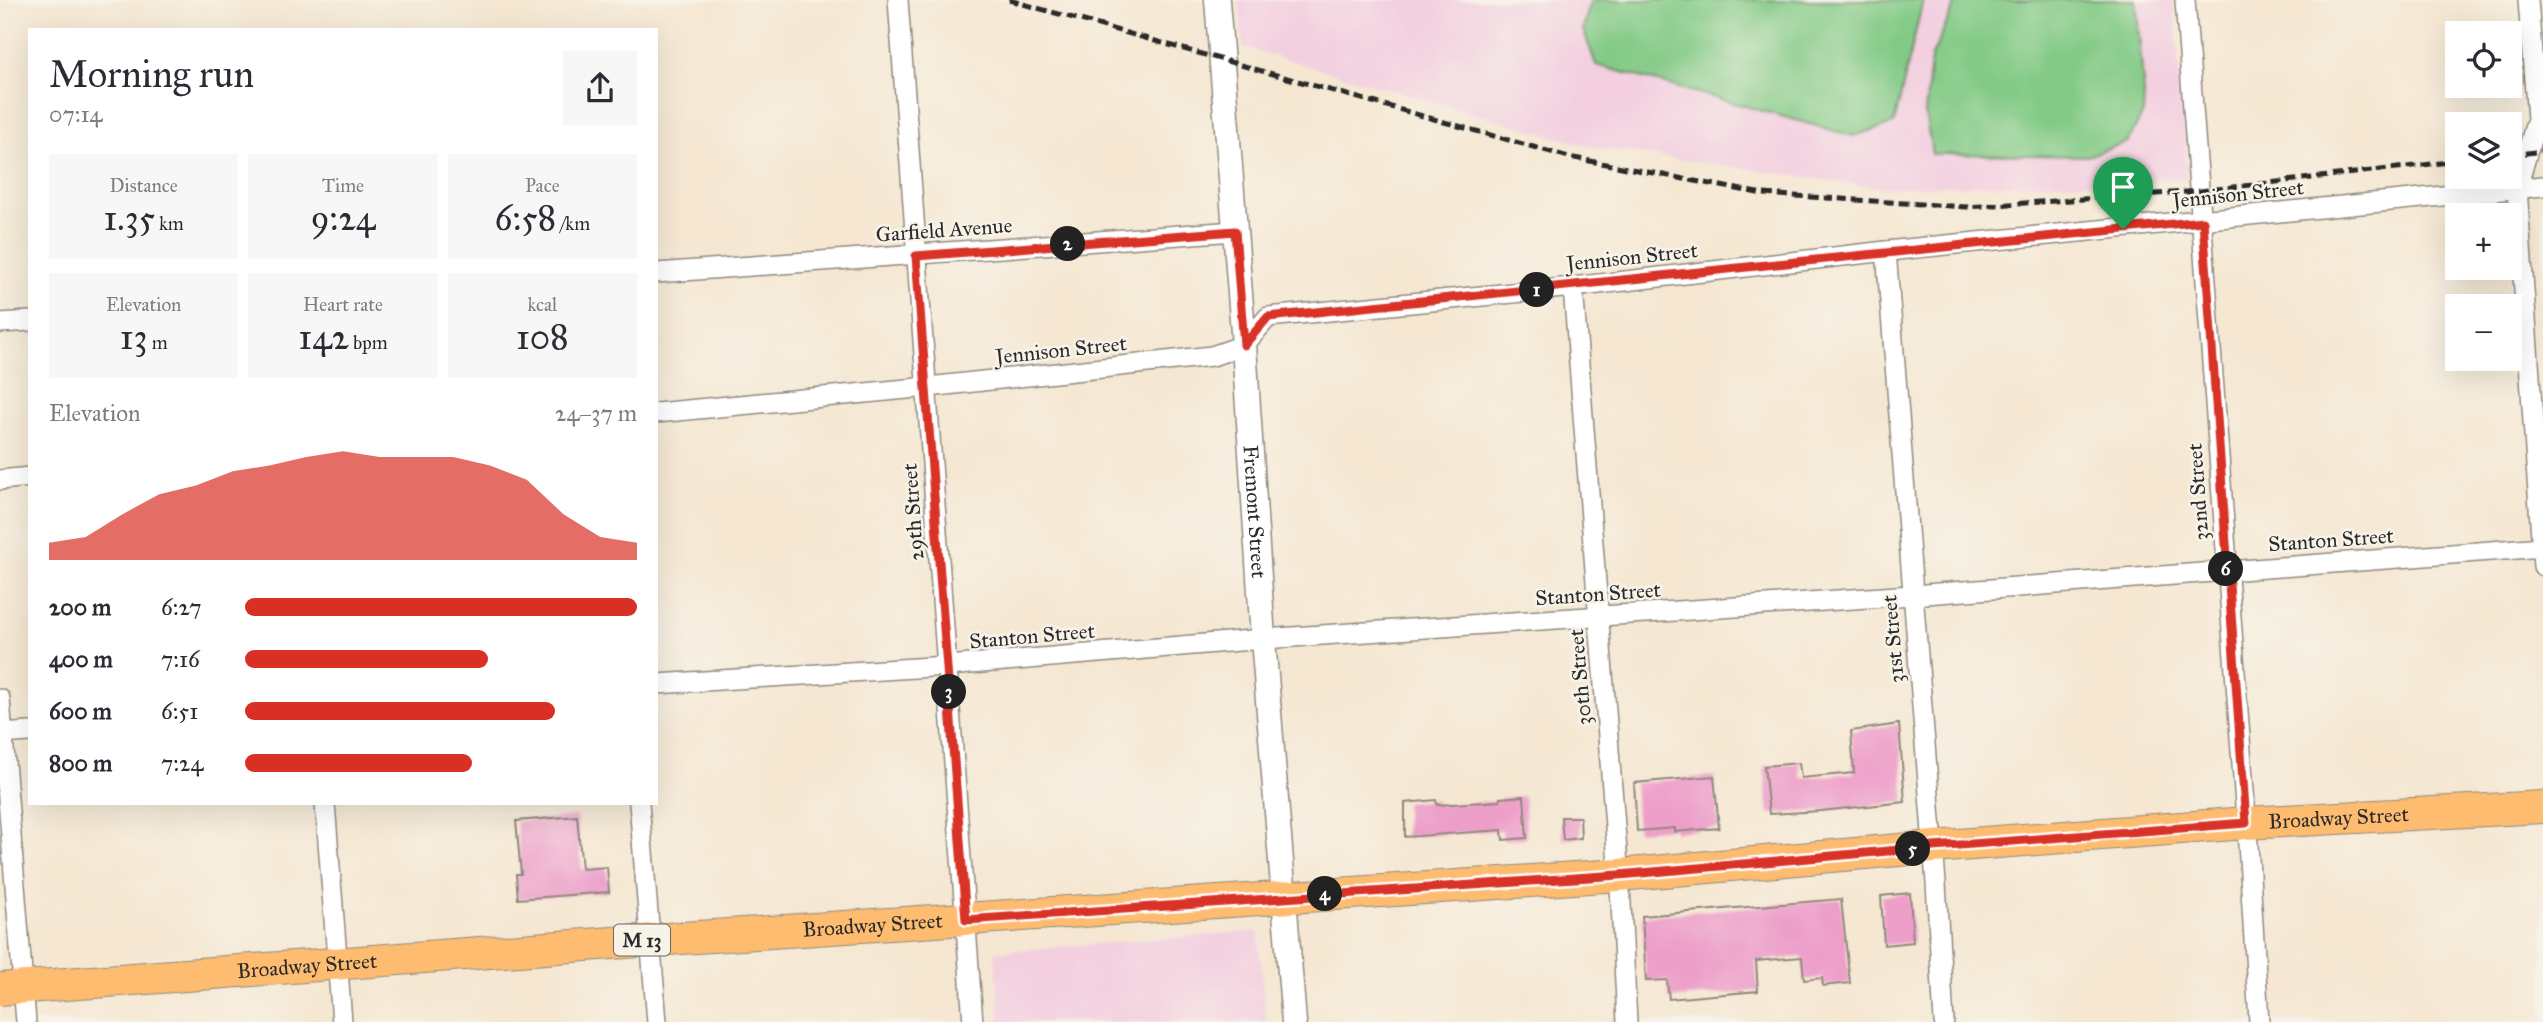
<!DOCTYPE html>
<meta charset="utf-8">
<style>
:root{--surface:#fff;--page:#f7f7f7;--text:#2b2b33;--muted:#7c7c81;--accent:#d93025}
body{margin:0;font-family:"IM FELL Great Primer",serif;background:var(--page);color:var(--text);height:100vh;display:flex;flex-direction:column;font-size:26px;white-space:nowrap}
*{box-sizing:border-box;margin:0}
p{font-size:23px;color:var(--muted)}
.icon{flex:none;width:38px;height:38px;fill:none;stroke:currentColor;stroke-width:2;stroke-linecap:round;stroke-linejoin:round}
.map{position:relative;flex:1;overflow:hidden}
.side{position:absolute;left:28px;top:28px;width:630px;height:777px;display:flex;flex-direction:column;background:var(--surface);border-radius:0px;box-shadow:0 7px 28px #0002}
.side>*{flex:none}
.tools{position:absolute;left:2445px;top:21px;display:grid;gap:14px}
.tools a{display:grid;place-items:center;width:77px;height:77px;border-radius:0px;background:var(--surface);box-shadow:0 7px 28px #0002;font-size:35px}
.pin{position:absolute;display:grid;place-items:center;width:60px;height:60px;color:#fff;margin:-72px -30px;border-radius:50% 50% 50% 0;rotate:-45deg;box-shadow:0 0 7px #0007}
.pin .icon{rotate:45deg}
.km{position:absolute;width:35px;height:35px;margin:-18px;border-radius:50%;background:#222;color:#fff;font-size:19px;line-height:35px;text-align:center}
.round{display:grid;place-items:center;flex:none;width:74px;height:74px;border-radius:0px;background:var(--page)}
.headline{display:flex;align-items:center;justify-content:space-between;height:119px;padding:0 21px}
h1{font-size:38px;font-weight:600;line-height:52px}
.figures{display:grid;grid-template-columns:repeat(3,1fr);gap:10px;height:119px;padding:7px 21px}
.figures div{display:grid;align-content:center;border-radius:0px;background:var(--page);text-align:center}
.figures b{font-size:35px;font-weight:600}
.figures small{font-size:19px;font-weight:400}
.figures p{font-size:19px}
.chart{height:196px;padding:14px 21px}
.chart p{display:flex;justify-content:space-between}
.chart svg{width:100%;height:126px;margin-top:7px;fill:var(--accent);opacity:.7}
ul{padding:0 21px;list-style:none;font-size:23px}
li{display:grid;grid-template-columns:112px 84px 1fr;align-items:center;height:52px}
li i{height:18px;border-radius:9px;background:var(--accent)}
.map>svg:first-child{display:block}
.built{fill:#f3cfe0}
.green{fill:#83ca86;stroke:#577a58;stroke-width:2}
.building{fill:#ed9ec9}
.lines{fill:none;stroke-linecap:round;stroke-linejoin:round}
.minor-casing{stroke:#90897e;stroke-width:22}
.tertiary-casing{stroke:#90897e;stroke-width:27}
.primary-casing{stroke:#90897e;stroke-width:34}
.minor{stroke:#fff;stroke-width:19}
.tertiary{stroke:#fff;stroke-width:24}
.primary{stroke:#fdbc70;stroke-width:32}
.rail{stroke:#2b2b2b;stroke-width:5;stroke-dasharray:10 5;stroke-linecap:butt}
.route-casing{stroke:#fff;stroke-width:14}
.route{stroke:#d93025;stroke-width:9}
.labels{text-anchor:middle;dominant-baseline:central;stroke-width:5;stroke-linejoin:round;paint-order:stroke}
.shield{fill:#f7f3e8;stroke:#686764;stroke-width:2}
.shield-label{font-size:19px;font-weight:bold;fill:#2b2b2b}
.street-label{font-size:21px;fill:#2b2b2b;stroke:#f7f3e8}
</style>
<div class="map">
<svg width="2543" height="1022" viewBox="0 0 2543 1022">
<rect width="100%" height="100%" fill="#f7f3e8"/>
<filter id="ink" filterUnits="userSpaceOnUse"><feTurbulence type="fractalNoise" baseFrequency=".0143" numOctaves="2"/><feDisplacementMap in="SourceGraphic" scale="14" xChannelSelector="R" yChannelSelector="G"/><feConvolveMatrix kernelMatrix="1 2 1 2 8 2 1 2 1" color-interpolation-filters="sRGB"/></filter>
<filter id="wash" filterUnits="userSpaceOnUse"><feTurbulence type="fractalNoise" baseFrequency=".00686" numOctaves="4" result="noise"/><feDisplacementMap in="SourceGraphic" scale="28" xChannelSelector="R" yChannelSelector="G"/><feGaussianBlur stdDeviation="1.57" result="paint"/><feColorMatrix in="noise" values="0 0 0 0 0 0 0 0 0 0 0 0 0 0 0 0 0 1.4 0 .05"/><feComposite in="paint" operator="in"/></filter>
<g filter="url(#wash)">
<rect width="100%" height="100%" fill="#f5e7d2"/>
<g class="built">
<polygon points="1239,0 2174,0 2188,179 1882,188 1590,147 1243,47"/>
<polygon points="1258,931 1266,1022 1000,1022 995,952"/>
</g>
<g class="green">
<polygon points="1591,0 1923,0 1894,124 1853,136 1596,65 1583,29"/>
<polygon points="1957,0 2136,0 2144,94 2143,113 2128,142 2087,156 1932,154 1925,113 1931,58"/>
</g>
<g id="blocks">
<g class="building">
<polygon points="1899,724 1905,802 1821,811 1769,814 1764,766 1799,763 1801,778 1854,773 1851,731"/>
<polygon points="1714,776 1719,828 1675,832 1675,828 1637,831 1634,783"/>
<polygon points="1524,796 1527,838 1503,840 1502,830 1405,837 1405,803 1436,800 1437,805 1500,801 1500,798"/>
<polygon points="577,816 582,869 607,867 609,892 518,899 516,874 521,874 516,821"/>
<polygon points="1561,817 1580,817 1581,838 1563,840"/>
<polygon points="1910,893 1913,942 1884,945 1881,896"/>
<polygon points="1841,899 1850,983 1823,986 1822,978 1804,980 1802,957 1756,961 1758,991 1669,999 1667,980 1646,981 1642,916"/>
</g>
</g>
</g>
<g filter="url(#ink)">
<use href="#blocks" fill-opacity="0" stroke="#90897e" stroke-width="2"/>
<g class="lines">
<defs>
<g id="minor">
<polyline points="898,0 973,1022"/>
<polyline points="2185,0 2249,858 2259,1022"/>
<polyline points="2528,0 2537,119 2517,188 2543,566"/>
<polyline points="1886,251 1936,883 1944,1022"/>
<polyline points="656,273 1235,231"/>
<polyline points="1573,287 1621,903 1627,1022"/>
<polyline points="0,323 30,321"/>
<polyline points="656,413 928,387 1212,356 1244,345 1268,317 1573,287 1886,251 2543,186"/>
<polyline points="0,480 30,477"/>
<polyline points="656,684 947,666 1263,639 1912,595 2543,547"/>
<polyline points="0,699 26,1022"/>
<polyline points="0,734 30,732"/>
<polyline points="325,803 342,1022"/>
<polyline points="639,803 657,1022"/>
</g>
<g id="tertiary">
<path id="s1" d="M1217,0l27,345 19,294 31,383"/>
</g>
<g id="primary">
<path id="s2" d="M0,989l652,-49 967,-65 314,-28 313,-24 297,-16"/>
</g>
</defs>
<use href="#minor" class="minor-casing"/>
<use href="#tertiary" class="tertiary-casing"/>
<use href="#primary" class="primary-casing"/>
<use href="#minor" class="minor"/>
<use href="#tertiary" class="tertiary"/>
<use href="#primary" class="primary"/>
<g class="rail">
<polyline points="1009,0 1569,157 1763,194 1967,207 2200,191 2457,161"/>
<polyline points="2510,155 2543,151"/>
</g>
</g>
</g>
<g class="lines" filter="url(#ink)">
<defs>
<path id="route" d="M2203,221l43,602 -313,24 -314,28 -653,45 -50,-664 319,-25 9,114 24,-28c312,-32 623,-66 935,-96z"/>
</defs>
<use href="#route" class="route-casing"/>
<use href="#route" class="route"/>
</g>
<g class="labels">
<rect class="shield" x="614" y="924.5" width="56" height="31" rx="5"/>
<g class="shield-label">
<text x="642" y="940">M 13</text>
</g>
<g class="street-label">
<text transform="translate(2238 194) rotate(-6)">Jennison Street</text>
<text transform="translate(944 230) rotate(-4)">Garfield Avenue</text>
<text transform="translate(1632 257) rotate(-6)">Jennison Street</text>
<text transform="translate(1061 350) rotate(-6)">Jennison Street</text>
<text transform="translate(2198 492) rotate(-94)">32nd Street</text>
<text stroke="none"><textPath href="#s1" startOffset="513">Fremont Street</textPath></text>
<text transform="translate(913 512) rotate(-94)">29th Street</text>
<text transform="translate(2331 540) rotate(-4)">Stanton Street</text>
<text transform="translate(1598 594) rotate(-4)">Stanton Street</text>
<text transform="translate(1032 636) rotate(-5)">Stanton Street</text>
<text transform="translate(1893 639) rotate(-95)">31st Street</text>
<text transform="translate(1580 677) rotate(-95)">30th Street</text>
<text stroke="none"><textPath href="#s2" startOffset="2345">Broadway Street</textPath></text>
<text stroke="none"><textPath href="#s2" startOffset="875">Broadway Street</textPath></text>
<text stroke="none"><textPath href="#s2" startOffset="308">Broadway Street</textPath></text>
</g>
</g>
</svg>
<div class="tools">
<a><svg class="icon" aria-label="locate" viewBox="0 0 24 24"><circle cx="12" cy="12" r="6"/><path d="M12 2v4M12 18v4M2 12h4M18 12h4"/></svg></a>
<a><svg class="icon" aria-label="layers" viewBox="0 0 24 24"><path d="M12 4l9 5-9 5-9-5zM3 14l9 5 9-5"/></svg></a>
<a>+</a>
<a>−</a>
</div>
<div class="pin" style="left:2123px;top:229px;background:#1e9e55"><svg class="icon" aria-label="arrive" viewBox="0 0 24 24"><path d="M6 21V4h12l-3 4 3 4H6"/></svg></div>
<b class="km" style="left:1537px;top:290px">1</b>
<b class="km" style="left:1068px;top:244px">2</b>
<b class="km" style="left:949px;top:692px">3</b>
<b class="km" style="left:1325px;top:894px">4</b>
<b class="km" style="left:1913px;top:849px">5</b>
<b class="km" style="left:2226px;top:569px">6</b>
<section class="side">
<div class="headline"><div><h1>Morning run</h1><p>07:14</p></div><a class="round"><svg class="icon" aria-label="share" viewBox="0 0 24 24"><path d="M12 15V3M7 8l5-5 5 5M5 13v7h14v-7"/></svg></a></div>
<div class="figures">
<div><p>Distance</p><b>1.35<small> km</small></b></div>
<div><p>Time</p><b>9:24</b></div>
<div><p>Pace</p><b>6:58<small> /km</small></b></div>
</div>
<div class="figures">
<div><p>Elevation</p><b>13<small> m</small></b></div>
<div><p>Heart rate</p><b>142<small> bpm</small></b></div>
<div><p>kcal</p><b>108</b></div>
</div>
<div class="chart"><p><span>Elevation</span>24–37 m</p>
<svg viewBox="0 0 160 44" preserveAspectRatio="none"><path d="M0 44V38L10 36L20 28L30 21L40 18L50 13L60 11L70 8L80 6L90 8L100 8L110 8L120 11L130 16L140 28L150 36L160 38V44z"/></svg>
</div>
<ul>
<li><b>200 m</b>6:27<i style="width:100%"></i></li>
<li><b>400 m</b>7:16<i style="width:62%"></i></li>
<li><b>600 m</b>6:51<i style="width:79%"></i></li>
<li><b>800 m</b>7:24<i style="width:58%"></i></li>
</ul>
</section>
</div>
